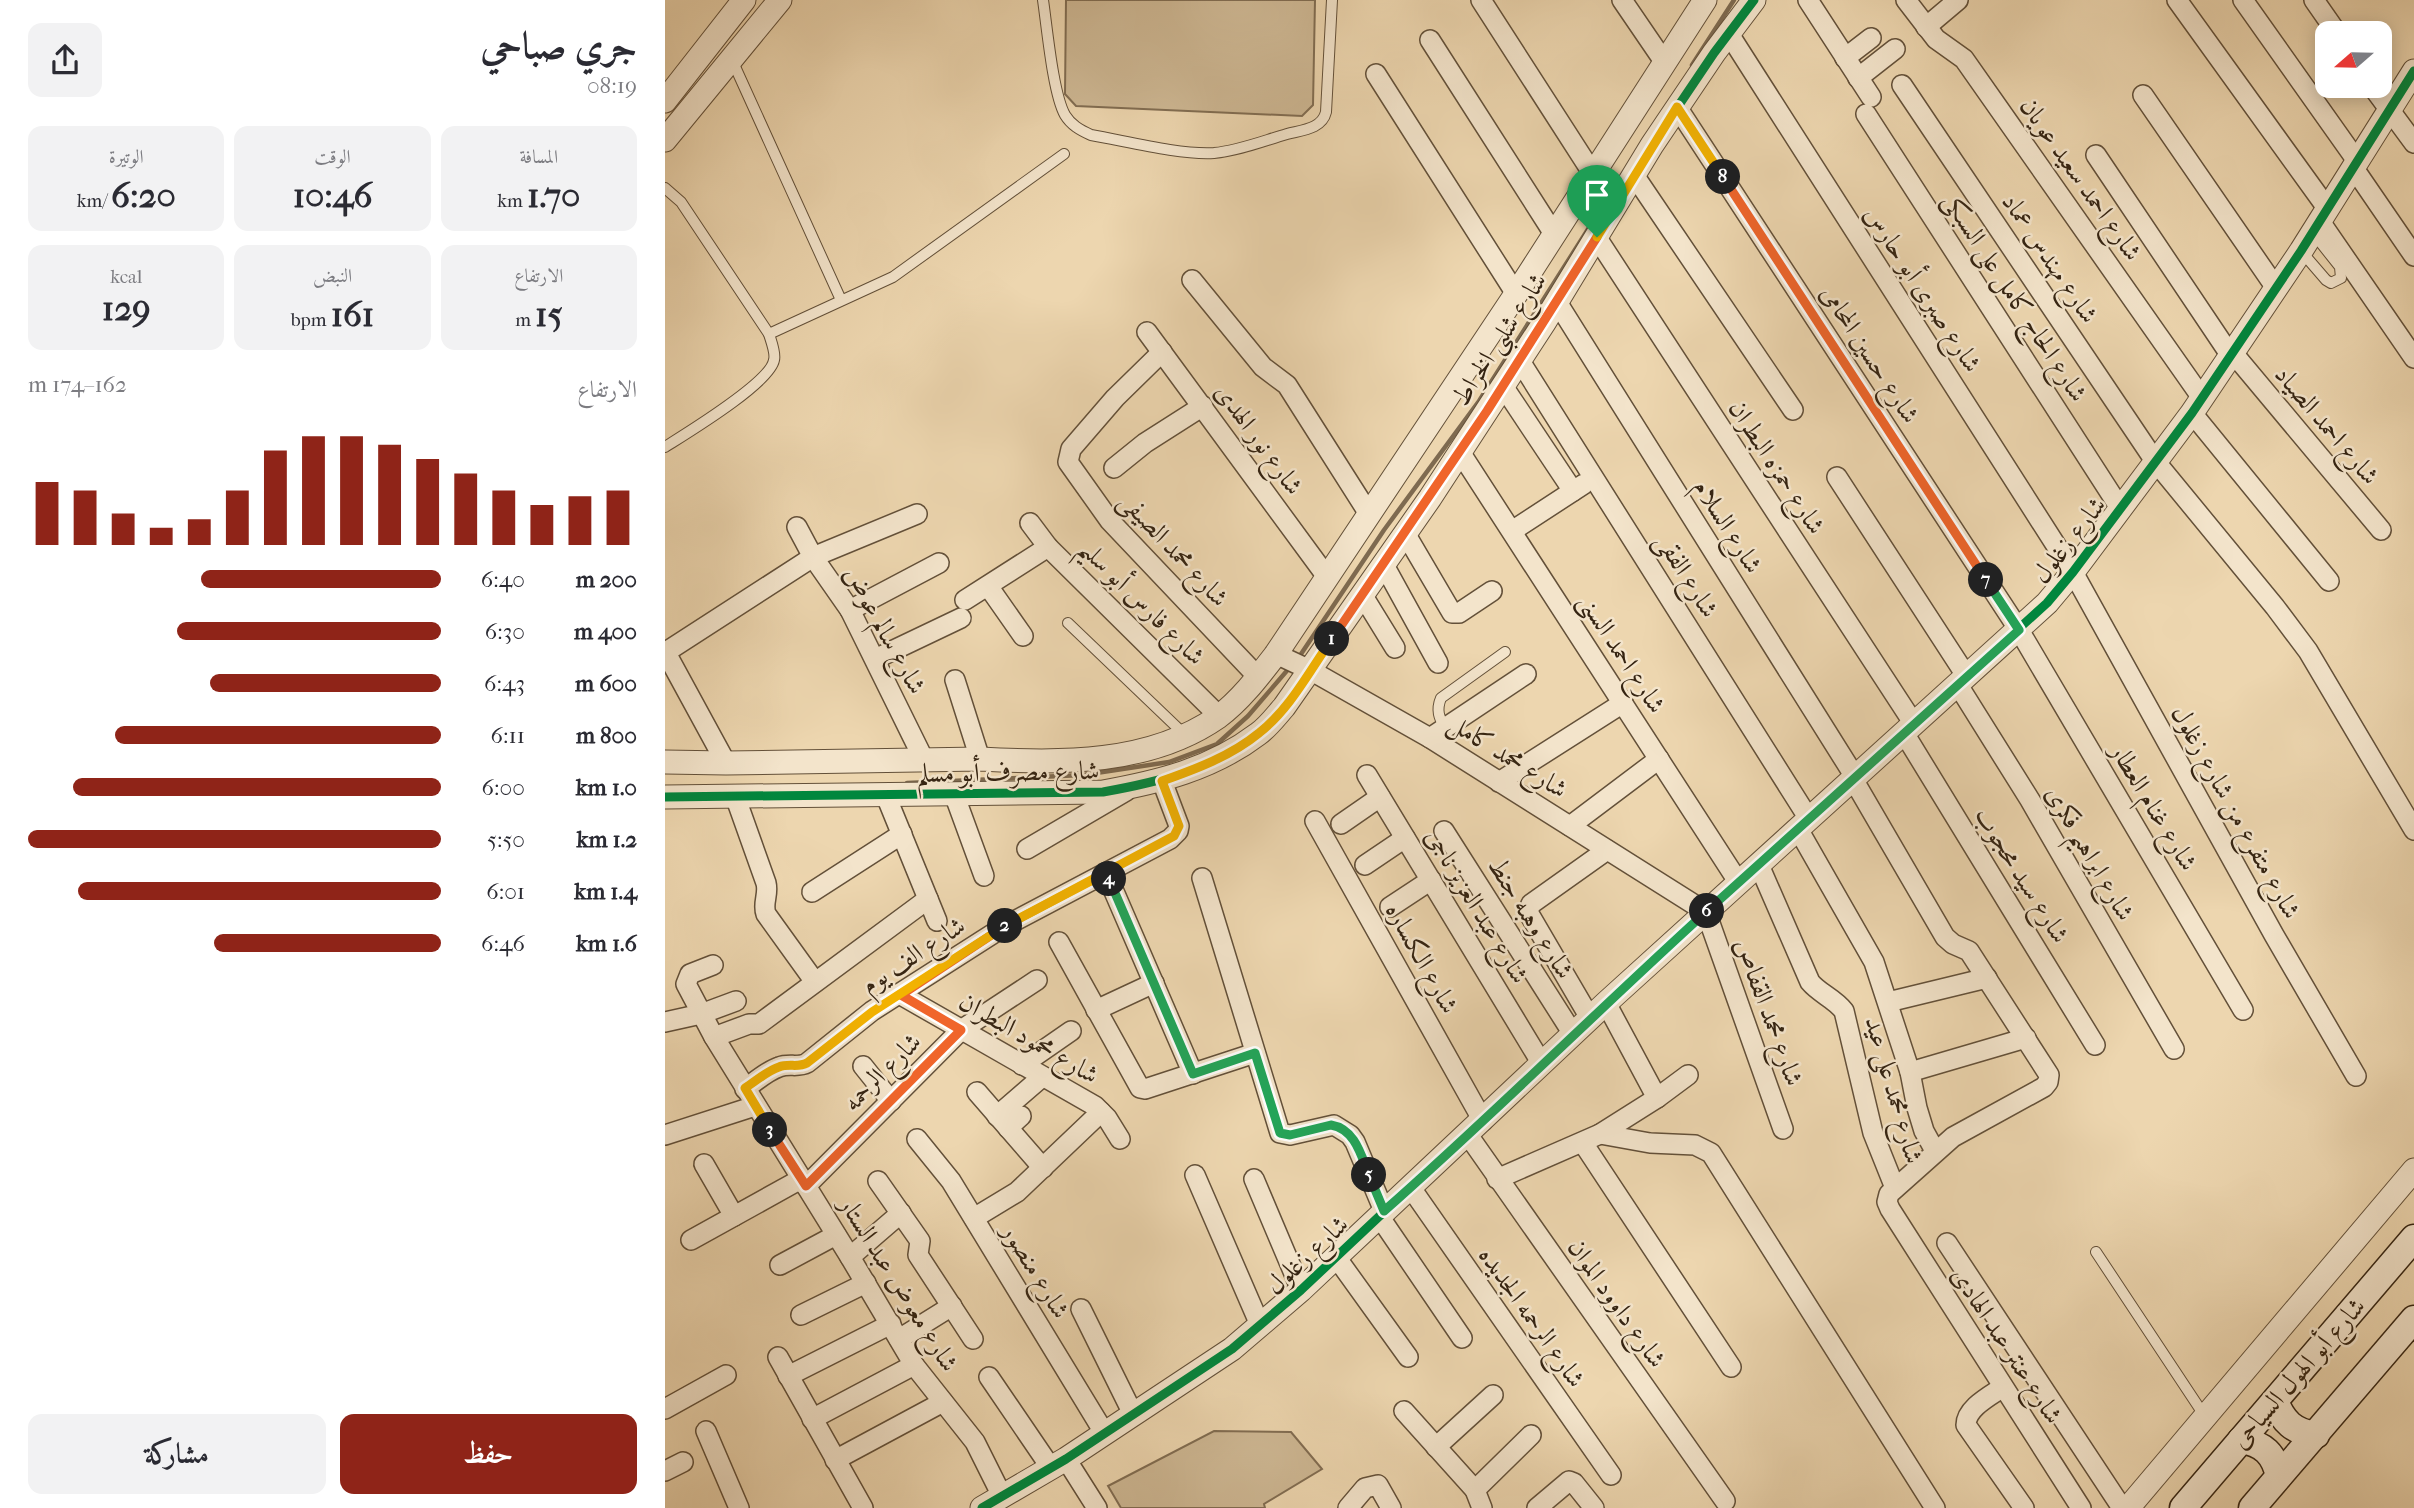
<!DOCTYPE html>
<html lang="ar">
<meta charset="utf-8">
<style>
:root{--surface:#fff;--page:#f2f2f3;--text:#2b2b33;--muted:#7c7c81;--accent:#8f2418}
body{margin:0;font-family:"IM FELL French Canon",Amiri,serif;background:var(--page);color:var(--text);direction:rtl;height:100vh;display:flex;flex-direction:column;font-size:26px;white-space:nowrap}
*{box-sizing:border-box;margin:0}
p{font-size:23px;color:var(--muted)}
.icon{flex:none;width:38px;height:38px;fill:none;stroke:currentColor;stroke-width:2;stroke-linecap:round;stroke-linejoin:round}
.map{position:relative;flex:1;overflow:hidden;direction:ltr}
.details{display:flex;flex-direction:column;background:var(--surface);width:665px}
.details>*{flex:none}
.needle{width:46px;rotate:250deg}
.tools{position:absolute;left:1650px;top:21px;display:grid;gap:14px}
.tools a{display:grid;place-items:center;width:77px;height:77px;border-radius:14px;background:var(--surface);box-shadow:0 4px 18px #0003;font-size:35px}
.pin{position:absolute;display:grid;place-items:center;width:60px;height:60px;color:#fff;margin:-72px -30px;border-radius:50% 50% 50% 0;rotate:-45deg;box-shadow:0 0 7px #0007}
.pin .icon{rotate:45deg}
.km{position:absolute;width:35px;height:35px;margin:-18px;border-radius:50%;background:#222;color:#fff;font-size:19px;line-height:35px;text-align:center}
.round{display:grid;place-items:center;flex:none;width:74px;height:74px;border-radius:14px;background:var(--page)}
.summary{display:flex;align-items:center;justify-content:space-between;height:119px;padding:0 28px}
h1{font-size:38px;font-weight:700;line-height:52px}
.figures{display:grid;grid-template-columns:repeat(3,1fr);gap:10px;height:119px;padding:7px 28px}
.figures div{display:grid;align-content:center;border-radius:14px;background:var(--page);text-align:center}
.figures b{font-size:35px;font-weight:700}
.figures small{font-size:19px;font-weight:400}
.figures p{font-size:19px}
.chart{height:196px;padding:14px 28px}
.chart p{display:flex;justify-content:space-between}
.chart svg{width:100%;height:126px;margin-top:7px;stroke:var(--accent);stroke-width:6}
.cta{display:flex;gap:14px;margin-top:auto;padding:14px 28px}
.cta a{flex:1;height:80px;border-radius:14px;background:var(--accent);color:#fff;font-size:28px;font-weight:700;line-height:80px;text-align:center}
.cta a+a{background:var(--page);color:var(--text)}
ul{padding:0 28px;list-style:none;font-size:23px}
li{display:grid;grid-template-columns:112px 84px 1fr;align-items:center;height:52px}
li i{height:18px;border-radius:9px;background:var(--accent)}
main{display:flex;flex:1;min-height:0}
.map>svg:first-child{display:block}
.green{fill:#ceb894;stroke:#826e53;stroke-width:2}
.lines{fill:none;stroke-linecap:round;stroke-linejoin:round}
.stream{stroke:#7e6a50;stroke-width:4.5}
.service-casing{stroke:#635039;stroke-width:12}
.minor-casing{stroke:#635039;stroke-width:22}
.tertiary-casing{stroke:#635039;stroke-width:25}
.secondary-casing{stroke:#352412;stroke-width:29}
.service{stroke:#f3e4cb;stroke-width:10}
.minor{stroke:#f3e4cb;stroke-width:19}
.tertiary{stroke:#f3e4cb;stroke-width:23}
.secondary{stroke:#f3e4cb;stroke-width:26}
.cycleway-casing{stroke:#f3e4cb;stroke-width:13}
.cycleway{stroke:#00873e;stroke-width:9}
.split-1-casing{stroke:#fff;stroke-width:14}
.split-2-casing{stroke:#fff;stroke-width:14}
.split-3-casing{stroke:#fff;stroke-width:14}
.split-4-casing{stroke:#fff;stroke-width:14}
.split-5-casing{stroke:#fff;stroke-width:14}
.split-6-casing{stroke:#fff;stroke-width:14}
.split-7-casing{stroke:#fff;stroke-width:14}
.split-8-casing{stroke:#fff;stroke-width:14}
.split-9-casing{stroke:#fff;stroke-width:14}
.split-1{stroke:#f0652b;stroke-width:9}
.split-2{stroke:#f5b400;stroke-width:9}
.split-3{stroke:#f0652b;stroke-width:9}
.split-4{stroke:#f5b400;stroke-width:9}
.split-5{stroke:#22a559;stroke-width:9}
.split-6{stroke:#22a559;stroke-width:9}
.split-7{stroke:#22a559;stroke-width:9}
.split-8{stroke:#f0652b;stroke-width:9}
.split-9{stroke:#f5b400;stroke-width:9}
.labels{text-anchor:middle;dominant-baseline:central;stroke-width:5;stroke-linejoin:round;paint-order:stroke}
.street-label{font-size:26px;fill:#352412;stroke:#f3e4cb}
</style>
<main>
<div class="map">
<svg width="1749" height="1508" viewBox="0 0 1749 1508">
<rect width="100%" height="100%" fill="#edd6af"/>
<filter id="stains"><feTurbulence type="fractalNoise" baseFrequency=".00286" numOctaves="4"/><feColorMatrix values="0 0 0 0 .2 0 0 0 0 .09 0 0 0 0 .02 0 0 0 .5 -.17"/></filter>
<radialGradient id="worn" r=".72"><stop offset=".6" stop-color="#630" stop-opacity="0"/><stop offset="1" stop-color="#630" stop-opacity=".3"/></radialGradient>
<g class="green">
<polygon points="401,0 650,0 648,105 637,116 411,106 400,94"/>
<polygon points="549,1431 626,1432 657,1469 599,1504 600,1508 456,1508 443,1486"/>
</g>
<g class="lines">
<g class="stream">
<polyline points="1027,65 1069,0"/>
<polyline points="632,660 719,530 814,401 925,226"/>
<polyline points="242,783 418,775 504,762 552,744 583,716 626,666"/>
</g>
<defs>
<g id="service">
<path d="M378,0c4,27 10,94 22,115 6,10 15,15 26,20 35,6 88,20 123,18 24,-2 49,-12 73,-19 15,-4 35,-5 39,-22l6,-112"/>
<polyline points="67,60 176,300"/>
<path d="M0,188l16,14 88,132c2,7 7,19 5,26 -4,23 -87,73 -109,87"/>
<polyline points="1636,251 1661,280 1666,283 1676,278 1675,267 1648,233"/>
<polyline points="104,334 228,277 399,154"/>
<polyline points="403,623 520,735"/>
<path d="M780,728c-6,-10 -9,-18 -4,-30l64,-46"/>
<polyline points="1431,1252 1539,1415"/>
</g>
<g id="minor">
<polyline points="816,0 928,174"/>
<polyline points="957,0 1000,63"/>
<polyline points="1143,0 1206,97"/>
<polyline points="1241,0 1271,39 1299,59 1537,398"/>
<polyline points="1512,0 1662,208"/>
<polyline points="1578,0 1692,161"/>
<polyline points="1649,0 1672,33"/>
<polyline points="1261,27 1293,0"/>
<polyline points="1064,34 1408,572 1609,935 1691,1076"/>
<polyline points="765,40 889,234"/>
<polyline points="1180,58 1206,38"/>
<polyline points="711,74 851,294"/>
<polyline points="1193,78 1230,49"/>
<polyline points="1237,85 1490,461 1610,607 1643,651 1749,830"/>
<polyline points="1707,86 1749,143"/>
<polyline points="1478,95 1611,288"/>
<polyline points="1012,107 1354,630 1578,1010"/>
<polyline points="1201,114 1455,508"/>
<polyline points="1431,155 1566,356"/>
<polyline points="1688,167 1749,256"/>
<polyline points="969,175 1128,410"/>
<polyline points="1654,220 1749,358"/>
<polyline points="932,238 1249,724"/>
<polyline points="527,280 598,367 622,385 704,514"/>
<polyline points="892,302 1190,777"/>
<polyline points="482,332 662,577"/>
<polyline points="497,352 450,398 406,449 403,462 445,521 593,677"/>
<polyline points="1568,353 1716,530"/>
<polyline points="855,361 1144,819"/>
<polyline points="838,386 908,491"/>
<polyline points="1527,413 1664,581"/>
<polyline points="795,452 1074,883"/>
<polyline points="449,468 480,443 538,406"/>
<polyline points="1172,477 1302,677"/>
<polyline points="365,523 383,547 554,716"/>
<polyline points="132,527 148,557 185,610 259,760"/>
<polyline points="847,531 919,484"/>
<polyline points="740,533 787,613 794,613 827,591"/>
<polyline points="719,565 773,663"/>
<polyline points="323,586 358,636"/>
<polyline points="698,596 730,648"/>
<polyline points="300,600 383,547"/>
<polyline points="185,610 274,563"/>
<polyline points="0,651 61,763"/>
<polyline points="1,652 148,557 252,514"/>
<polyline points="611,654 645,670 765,738 1041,912 1118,1129"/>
<polyline points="210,659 296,618"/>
<polyline points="290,680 315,759"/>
<polyline points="1293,685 1365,800 1509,1049"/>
<polyline points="1239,733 1430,1045"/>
<polyline points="765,738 861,674"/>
<polyline points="702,775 877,1064"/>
<polyline points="1188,779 1280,937 1288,944 1304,951 1384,1075 1383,1082 1379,1087 1288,1137 1224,1194 1222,1202 1225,1209 1416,1508"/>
<polyline points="834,782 958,703"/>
<polyline points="289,794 319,876"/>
<path d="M70,796l31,87c3,12 -4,20 0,31l49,68"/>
<polyline points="221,796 272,921"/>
<polyline points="650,821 818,1121"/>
<polyline points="676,824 715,797"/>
<polyline points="905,826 994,759"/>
<polyline points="1133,829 1209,962 1245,1072 1252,1108 1259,1131 1270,1151"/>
<polyline points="779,831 908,1034"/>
<polyline points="362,849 461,791"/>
<polyline points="700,865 740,838"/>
<path d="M1094,865l51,117c10,12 24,16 34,29l29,122 22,55"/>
<polyline points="441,873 528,1074"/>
<polyline points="537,878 615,1133 625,1135 669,1125 685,1135 690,1142 719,1211"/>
<polyline points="147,892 237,834"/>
<polyline points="725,907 766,880"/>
<polyline points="394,942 475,1088 480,1089 590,1053"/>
<polyline points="48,965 25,974 21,984 49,1037 185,1257 249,1365 310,1442 337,1496"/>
<polyline points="236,995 430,1106 442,1118 455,1139"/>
<polyline points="1223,1002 1322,978"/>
<polyline points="941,1003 992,1098"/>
<polyline points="431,1010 489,983"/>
<polyline points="925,1018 863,912 866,904 942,850"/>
<polyline points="0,1022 36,1014 71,1001"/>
<polyline points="49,1037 84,1024 94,1024 263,899"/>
<polyline points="357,1065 406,1031"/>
<polyline points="198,1066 226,1101"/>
<polyline points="1245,1072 1361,1038"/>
<path d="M80,1089c11,-8 22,-18 34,-22 10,-4 19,1 28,-4l65,-52 133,-85 165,-87 8,-8 1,-5 -17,-45"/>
<polyline points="312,1092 378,1168"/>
<polyline points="332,1116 377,1077"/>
<polyline points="343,1128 356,1116"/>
<polyline points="935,1134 985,1143 1030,1145 1046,1153 1270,1508"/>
<polyline points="0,1135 90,1106"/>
<polyline points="803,1135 1060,1501"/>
<polyline points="252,1139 286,1181 440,1434"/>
<polyline points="918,1143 1066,1367"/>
<polyline points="39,1164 69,1216"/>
<polyline points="530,1175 595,1325"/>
<polyline points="589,1179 636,1290"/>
<polyline points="832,1179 935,1134 992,1098 1023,1075"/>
<polyline points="213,1181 255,1241 253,1255 308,1339"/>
<polyline points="141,1186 296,1030 372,980"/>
<polyline points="746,1188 946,1475"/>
<polyline points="714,1216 797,1338"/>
<polyline points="309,1218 352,1192 436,1112"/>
<polyline points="26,1240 136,1179"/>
<polyline points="1282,1243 1457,1508"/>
<polyline points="185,1257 236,1213"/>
<polyline points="671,1257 743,1357"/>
<polyline points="115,1265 171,1235"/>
<polyline points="416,1309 468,1414"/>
<polyline points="136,1315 201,1283"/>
<polyline points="234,1339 287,1306"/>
<polyline points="113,1357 198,1508"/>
<polyline points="123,1376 226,1324"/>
<polyline points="324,1377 386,1468"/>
<path d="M1338,1387c-13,9 -37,21 -37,38l58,83"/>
<polyline points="0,1409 61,1375"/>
<polyline points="739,1411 810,1490 817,1508"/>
<polyline points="147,1419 249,1365"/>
<polyline points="41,1431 74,1508"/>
<polyline points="771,1447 828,1395"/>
<polyline points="401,1459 432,1508"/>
<polyline points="170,1460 278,1402"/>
<polyline points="0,1471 18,1462"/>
<polyline points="810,1490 866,1435"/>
<polyline points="683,1508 700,1488 713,1485 726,1508"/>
<polyline points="872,1508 904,1481 909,1483 929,1508"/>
</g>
<g id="tertiary">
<polyline points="0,101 79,0"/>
<polyline points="0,140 115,0"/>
<path d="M0,762l61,1 254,-4c81,4 169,6 238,-42 22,-16 41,-41 58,-63l240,-360 189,-294"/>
<path d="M0,797l438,-5c56,-10 109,-23 155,-58 10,-7 18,-18 26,-27l146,-209 114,-175 108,-178 62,-92 40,-53"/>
<polyline points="317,1508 401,1459 567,1349 636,1290 941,1003 1382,603 1408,572 1527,413 1636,251 1749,71"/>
<polyline points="1463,1508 1749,1170"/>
</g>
<g id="secondary">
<path d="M1610,1401c8,21 19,31 41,34"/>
<path d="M1576,1440c23,4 33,14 38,36"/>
<polyline points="1518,1508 1749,1238"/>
<polyline points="1587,1508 1749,1319"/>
</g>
</defs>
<use href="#service" class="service-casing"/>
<use href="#minor" class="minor-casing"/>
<use href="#tertiary" class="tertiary-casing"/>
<use href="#secondary" class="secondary-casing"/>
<use href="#service" class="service"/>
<use href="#minor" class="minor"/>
<use href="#tertiary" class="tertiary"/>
<use href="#secondary" class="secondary"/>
<defs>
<g id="cycleway">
<path d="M0,797l438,-5c56,-10 109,-23 155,-58 10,-7 18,-18 26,-27l146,-209 114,-175 108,-178 62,-92 40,-53"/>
<polyline points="317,1508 401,1459 567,1349 636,1290 941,1003 1382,603 1408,572 1527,413 1636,251 1749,71"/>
</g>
</defs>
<use href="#cycleway" class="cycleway-casing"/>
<use href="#cycleway" class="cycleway"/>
</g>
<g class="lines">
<defs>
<polyline id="split-1" points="667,639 822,411 932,237"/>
<path id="split-2" d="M340,926l169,-90 5,-10 -17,-45c34,-12 69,-25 97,-48 31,-24 51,-63 73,-94"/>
<polyline id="split-3" points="105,1130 141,1186 296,1030 236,995 340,926"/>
<path id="split-4" d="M105,1130l-25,-42c11,-7 22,-17 34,-21 10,-4 19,1 28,-4l65,-51 133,-86 101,-53 3,6"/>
<path id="split-5" d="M444,879l84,195 62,-21 25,80 10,2 41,-10c24,4 30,30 38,50"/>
<path id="split-6" d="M704,1175l15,36c110,-97 214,-201 323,-300"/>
<polyline id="split-7" points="1042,911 1354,630 1321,580"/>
<polyline id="split-8" points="1058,177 1321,580"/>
<polyline id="split-9" points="932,237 1012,107 1058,177"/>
</defs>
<use href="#split-1" class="split-1-casing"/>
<use href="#split-2" class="split-2-casing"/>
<use href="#split-3" class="split-3-casing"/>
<use href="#split-4" class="split-4-casing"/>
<use href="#split-5" class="split-5-casing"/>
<use href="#split-6" class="split-6-casing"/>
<use href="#split-7" class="split-7-casing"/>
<use href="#split-8" class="split-8-casing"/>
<use href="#split-9" class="split-9-casing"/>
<use href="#split-1" class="split-1"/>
<use href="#split-2" class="split-2"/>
<use href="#split-3" class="split-3"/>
<use href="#split-4" class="split-4"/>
<use href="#split-5" class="split-5"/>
<use href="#split-6" class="split-6"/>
<use href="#split-7" class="split-7"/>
<use href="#split-8" class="split-8"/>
<use href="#split-9" class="split-9"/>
</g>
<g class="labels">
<g class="street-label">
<text transform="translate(1416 179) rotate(55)">شارع احمد سعيد عويان</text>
<text transform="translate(1385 258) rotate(56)">شارع مهندس عماد</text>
<text transform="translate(1258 289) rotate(57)">شارع صبرى أبو حارس</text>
<text transform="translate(1350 297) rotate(57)">شارع الحاج كامل على السبكى</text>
<text transform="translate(834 339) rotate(-57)">شارع شلبى الخراط</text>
<text transform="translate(1205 354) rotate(57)">شارع حسين المحامى</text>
<text transform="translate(1662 425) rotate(50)">شارع احمد الصياد</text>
<text transform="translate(594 439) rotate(54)">شارع نور الهدى</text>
<text transform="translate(1112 467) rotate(57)">شارع حمزه البطران</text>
<text transform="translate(1063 526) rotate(58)">شارع السلام</text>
<text transform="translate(1404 540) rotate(-52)">شارع زغلول</text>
<text transform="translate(509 549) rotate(47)">شارع محمد الصيفى</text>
<text transform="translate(1022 575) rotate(58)">شارع الفقى</text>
<text transform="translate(477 602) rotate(45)">شارع فارس أبو سليم</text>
<text transform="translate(220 630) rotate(61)">شارع سالم عوض</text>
<text transform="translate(957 653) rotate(57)">شارع احمد السنى</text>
<text transform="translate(843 756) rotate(32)">شارع محمد كامل</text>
<text transform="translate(343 772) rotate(-1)">شارع مصرف أبو مسلم</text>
<text transform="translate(1489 807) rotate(59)">شارع غنام العطار</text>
<text transform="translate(1571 812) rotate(61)">شارع متفرع من شارع زغلول</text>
<text transform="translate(1425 853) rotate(60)">شارع ابراهيم فكرى</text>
<text transform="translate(1357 875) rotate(58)">شارع سيد محجوب</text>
<text transform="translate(812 906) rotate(59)">شارع عبد العزيز ناجى</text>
<text transform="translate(866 918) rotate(58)">شارع وهبه جنط</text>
<text transform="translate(248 955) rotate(-33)">شارع الف يوم</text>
<text transform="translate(757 958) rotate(61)">شارع الكساره</text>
<text transform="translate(1104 1012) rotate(70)">شارع محمد القفاص</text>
<text transform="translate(364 1038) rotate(30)">شارع محمود البطران</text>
<text transform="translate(217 1072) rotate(-45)">شارع الرحمه</text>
<text transform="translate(1229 1090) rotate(74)">شارع محمد على عيد</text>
<text transform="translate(642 1255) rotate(-43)">شارع زغلول</text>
<text transform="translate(371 1271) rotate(59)">شارع منصور</text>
<text transform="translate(234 1284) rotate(58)">شارع معوض عبد الستار</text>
<text transform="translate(952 1303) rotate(55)">شارع داوود الموان</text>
<text transform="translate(867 1317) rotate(55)">شارع الرحمه الجديده</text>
<text transform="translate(1342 1345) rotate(57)">شارع عنتر عبد الهادى</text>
<text transform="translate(1633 1373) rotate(-49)">شارع أبو الهول السياحى</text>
</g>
</g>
<rect width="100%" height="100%" filter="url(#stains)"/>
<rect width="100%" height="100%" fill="url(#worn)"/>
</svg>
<div class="tools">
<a><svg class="needle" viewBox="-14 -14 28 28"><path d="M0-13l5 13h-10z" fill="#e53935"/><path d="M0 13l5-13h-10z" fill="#7c7c81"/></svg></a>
</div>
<div class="pin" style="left:932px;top:237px;background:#1e9e55"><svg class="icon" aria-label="arrive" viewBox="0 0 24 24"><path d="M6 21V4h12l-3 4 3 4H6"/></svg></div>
<b class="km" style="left:667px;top:639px">1</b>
<b class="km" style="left:340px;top:926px">2</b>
<b class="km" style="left:105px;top:1130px">3</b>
<b class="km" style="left:444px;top:879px">4</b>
<b class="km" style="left:704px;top:1175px">5</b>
<b class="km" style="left:1042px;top:911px">6</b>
<b class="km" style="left:1321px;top:580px">7</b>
<b class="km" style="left:1058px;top:177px">8</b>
</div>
<section class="details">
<div class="summary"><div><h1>جري صباحي</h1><p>08:19</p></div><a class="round"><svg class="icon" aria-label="share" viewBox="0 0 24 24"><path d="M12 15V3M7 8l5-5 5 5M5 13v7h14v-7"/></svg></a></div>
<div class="figures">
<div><p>المسافة</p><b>1.70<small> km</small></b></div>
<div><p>الوقت</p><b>10:46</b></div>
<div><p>الوتيرة</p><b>6:20<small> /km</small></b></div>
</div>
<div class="figures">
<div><p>الارتفاع</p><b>15<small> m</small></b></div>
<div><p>النبض</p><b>161<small> bpm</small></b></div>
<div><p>kcal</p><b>129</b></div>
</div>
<div class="chart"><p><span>الارتفاع</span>162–174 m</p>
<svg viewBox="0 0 160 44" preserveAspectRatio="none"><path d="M5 44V22M15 44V25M25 44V33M35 44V38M45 44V35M55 44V25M65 44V11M75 44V6M85 44V6M95 44V9M105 44V14M115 44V19M125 44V25M135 44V30M145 44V27M155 44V25"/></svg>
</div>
<ul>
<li><b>200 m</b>6:40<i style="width:58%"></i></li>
<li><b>400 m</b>6:30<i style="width:64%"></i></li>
<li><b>600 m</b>6:43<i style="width:56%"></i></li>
<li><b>800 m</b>6:11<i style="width:79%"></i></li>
<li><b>1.0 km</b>6:00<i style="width:89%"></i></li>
<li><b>1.2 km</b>5:50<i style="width:100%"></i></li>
<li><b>1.4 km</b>6:01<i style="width:88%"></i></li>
<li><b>1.6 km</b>6:46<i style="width:55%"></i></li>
</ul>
<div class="cta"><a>حفظ</a><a>مشاركة</a></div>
</section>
</main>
